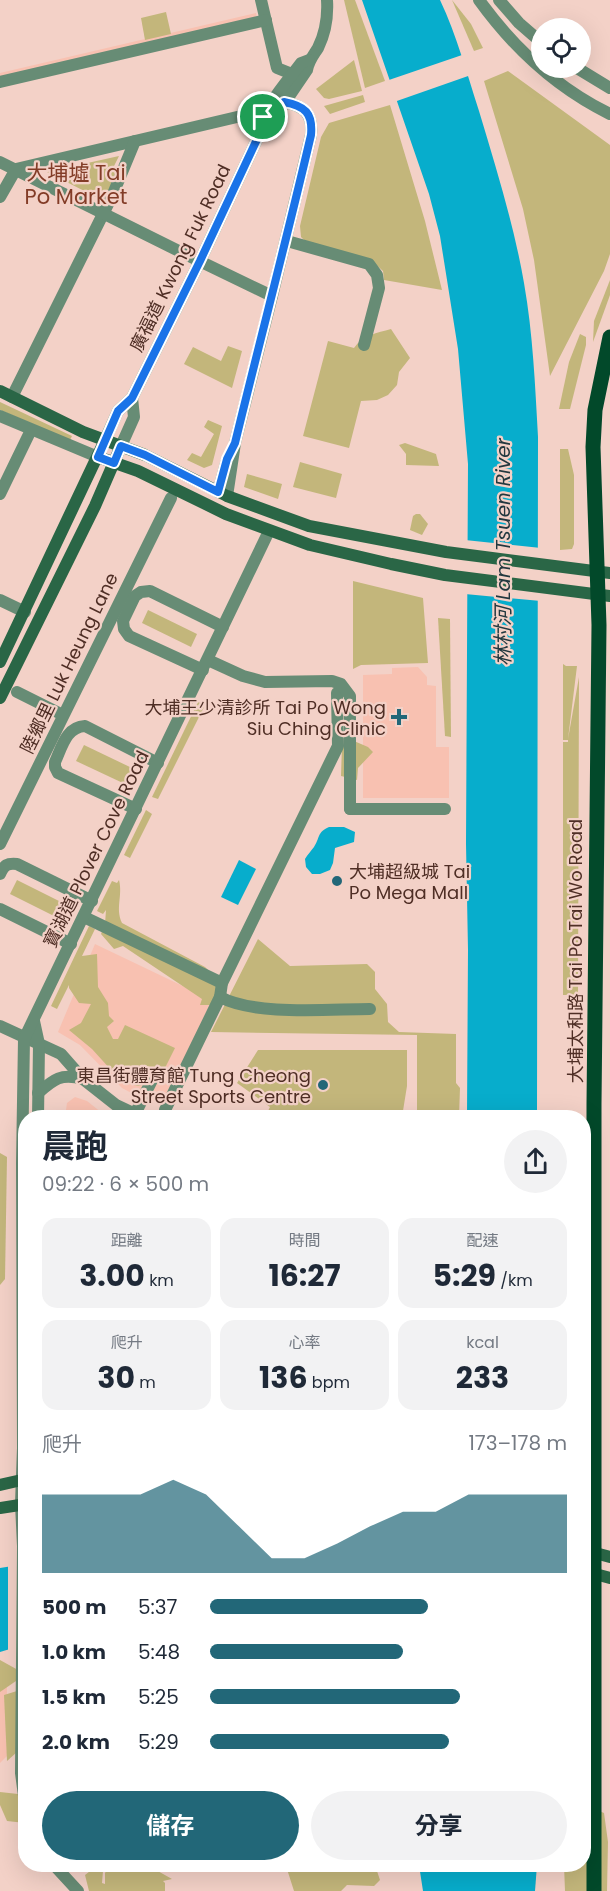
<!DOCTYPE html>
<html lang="zh-TW">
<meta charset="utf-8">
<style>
:root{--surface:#fff;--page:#f2f2f3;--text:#1f2937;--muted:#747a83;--accent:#226778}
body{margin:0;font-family:Poppins,"Noto Sans TC",sans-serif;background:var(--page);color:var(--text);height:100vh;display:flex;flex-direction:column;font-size:22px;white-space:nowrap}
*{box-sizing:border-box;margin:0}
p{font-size:20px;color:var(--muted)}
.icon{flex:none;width:33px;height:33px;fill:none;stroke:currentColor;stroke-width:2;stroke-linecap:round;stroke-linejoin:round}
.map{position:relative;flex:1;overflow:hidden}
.sheet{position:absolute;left:18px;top:1110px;width:573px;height:762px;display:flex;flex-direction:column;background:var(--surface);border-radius:24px;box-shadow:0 6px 24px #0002}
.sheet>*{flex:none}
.tools{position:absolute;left:531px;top:18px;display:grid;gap:12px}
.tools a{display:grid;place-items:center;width:60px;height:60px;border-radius:50%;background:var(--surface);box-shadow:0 6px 24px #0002;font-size:30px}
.pin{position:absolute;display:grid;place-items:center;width:51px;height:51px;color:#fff;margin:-26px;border:3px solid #fff;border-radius:50%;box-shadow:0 2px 6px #0007}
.round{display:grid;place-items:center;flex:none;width:63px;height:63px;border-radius:32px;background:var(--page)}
.headline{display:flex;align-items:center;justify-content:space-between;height:102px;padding:0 24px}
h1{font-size:33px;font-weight:700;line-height:45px}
.figures{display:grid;grid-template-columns:repeat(3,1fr);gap:9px;height:102px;padding:6px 24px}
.figures div{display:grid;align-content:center;border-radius:15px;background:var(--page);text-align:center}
.figures b{font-size:30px;font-weight:700}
.figures small{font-size:16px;font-weight:400}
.figures p{font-size:16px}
.chart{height:168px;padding:12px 24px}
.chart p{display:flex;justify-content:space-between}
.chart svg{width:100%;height:108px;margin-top:6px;fill:var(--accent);opacity:.7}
.cta{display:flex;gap:12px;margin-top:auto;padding:12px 24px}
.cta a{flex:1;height:69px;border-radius:36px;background:var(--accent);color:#fff;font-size:24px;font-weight:700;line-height:69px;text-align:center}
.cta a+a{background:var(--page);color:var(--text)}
ul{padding:0 24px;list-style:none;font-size:20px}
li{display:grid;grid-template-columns:96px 72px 1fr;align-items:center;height:45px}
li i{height:15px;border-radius:8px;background:var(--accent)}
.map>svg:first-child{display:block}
.built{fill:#f8c1b1}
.green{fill:#c3b67b}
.water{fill:#07adcc}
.pier{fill:#f3d1c7}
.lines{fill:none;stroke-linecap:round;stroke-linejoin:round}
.pedestrian{stroke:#678c75;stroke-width:12}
.minor{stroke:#678c75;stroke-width:12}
.tertiary{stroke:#678c75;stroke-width:12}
.secondary{stroke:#2a6646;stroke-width:12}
.primary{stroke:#02492a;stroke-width:15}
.route-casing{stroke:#fff;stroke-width:12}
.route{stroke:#1a73e8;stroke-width:8}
.poi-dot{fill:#226778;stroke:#f3d1c7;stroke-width:2}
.labels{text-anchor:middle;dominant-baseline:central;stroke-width:4.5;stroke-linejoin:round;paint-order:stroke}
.street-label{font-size:18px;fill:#4f2e25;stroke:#f3d1c7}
.poi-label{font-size:18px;fill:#4f2e25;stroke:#f3d1c7;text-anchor:end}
.water-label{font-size:20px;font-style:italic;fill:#22383f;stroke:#f3d1c7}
.quarter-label{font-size:21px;fill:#833c27;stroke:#f3d1c7}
</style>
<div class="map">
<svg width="610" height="1891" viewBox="0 0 610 1891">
<rect width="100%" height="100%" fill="#f3d1c7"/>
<g class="built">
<polygon points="256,13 259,27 0,87 0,73"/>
<polygon points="418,667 427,677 427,685 436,686 436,747 449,747 449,798 363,798 363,675 392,674 392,668"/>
<polygon points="95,944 212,1000 163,1103 143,1099 122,1088 80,1045 58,1032"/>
<polygon points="75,1097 87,1101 107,1117 65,1117 67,1103"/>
<polygon points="0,1673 7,1673 7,1756 0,1763"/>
</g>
<g class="green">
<polygon points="344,0 355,0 385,81 365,88"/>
<polygon points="452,0 471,24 483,48 474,51"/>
<polygon points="166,12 171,34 145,40 141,18"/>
<polygon points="354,60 362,91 329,99 324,98 316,89"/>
<polygon points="508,71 610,145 610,254 604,271 550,376 534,260 523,209 484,81"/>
<polygon points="363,95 365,102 330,114 324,106"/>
<polygon points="390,105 425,221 442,290 384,280 383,271 372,261 306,242 301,237 300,226 321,137 329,123"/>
<polygon points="119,156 112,170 116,172 122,189 115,196 101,193 98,198 47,172"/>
<polygon points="610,280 610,295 593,342 594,321"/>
<path d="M391,329l19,29 -11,14 -2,13 -9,10 -11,5 -16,1 -12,47 -46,-12 25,-95 26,7c9,-13 23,-15 37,-19z"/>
<polygon points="580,334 586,337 586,345 570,409 559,409 569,362"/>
<polygon points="228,346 242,351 232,388 184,364 193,347 221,361"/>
<polygon points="0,402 72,436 70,440 0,410"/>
<polygon points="208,420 222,426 212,465 204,468 187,460 192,453 201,457 214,434 204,427"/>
<polygon points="405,443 436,454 439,466 406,465 406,454 399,445"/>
<polygon points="560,449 568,449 574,475 574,544 572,549 560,550"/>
<polygon points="300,462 342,474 336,498 293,487"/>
<polygon points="247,474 282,484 278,499 244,487"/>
<polygon points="416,514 420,514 428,524 422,535 410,530 413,516"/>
<polygon points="353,581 423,598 428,663 361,665 353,669"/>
<polygon points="148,610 197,634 191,647 142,623"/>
<polygon points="438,618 450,619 451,737 445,736"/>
<polygon points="563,664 566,666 577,666 568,739 579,677 578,995 563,995 563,742 568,742 568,740 563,740"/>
<polygon points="198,702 205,705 158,799 152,797"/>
<polygon points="354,741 368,747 373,752 358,768 357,780 341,776 342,745"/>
<polygon points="84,745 132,768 125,784 76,761"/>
<polygon points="146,810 152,814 130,858 124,855"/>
<polygon points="17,880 65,904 58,918 10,894"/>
<path d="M119,880c4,16 -4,28 3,43l83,44c12,11 13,22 9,38h-14l2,-6 -79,-53 -9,3 -13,-15 4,-10 1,-14 -3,4 -6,-3 15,-30 5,2z"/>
<polygon points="89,926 95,929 82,956 97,954 98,987 108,1003 109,1016 114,1021 107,1027 113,1039 118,1039 125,1025 175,1048 162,1074 155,1072 156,1082 138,1086 122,1082 92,1049 69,1030 81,1023 91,1004 79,1003 69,988 69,985 57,1009 51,1006"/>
<polygon points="258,939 290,966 367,964 375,972 375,989 387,1004 388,1022 399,1032 456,1034 456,1083 460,1088 459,1117 417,1117 417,1035 211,1032"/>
<polygon points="258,1050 407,1050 407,1086 402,1117 265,1117 270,1107 237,1083"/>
<polygon points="0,1153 7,1157 5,1279 0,1285"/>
<polygon points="584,1619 589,1690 588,1716 584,1719"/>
<polygon points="0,1660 18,1670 16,1681 0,1692"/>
<polygon points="17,1691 17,1752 7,1761 4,1695"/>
<polygon points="586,1736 586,1805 604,1813 608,1842 607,1891 565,1891 564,1865 584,1864 584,1737"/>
<polygon points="0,1792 18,1794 25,1823 7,1821 0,1805"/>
<polygon points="147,1865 172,1879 163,1881 165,1883 165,1891 89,1891 85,1875 98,1865 107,1865 103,1871 102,1883 105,1884 105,1873 110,1865"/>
<polygon points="287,1865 375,1865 380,1880 374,1886 347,1885 341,1891 294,1891 286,1866"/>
</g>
<g class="water">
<path d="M362,0h78c17,36 27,74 39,111 17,57 35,114 45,172 9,51 11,102 14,154l-1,680h-70l1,-167 -2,-106 2,-380 -10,-115 -18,-113 -11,-42z"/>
<path d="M329,827h15l11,5 -1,10 -19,6 -2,15 -3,7 -10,4h-8l-6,-7 -1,-8c3,-5 6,-8 9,-12 6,-9 3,-15 15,-20z"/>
<polygon points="239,860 256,869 238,905 221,897"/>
<polygon points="25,1564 10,1649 0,1652 0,1568"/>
<polygon points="419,1865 537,1865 535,1891 423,1891"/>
</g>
<g class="pier">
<polygon points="465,54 471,75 394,102 386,81"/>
<polygon points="465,540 541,548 541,601 465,594"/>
<polygon points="26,1561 26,1650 8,1653 8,1563"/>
</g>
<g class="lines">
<g class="pedestrian">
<polyline points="261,0 277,68 292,74"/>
<polyline points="0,82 266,20"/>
<polyline points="0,600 25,612"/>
<polyline points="17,692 63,715"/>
<polyline points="350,809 445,809"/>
<polyline points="0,844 171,498"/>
<polyline points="84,917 222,983"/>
<polyline points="220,997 222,983 338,746 337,693"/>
<path d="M165,1110l55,-113c36,19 108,12 150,12"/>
<polyline points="135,1114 153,1078"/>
</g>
<g class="minor">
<polyline points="16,169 254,113 271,123"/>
<polyline points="287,241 369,264 377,275 379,288 364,345"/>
<path d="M272,296l39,-161c2,-21 -6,-29 -27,-33"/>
<polyline points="12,397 113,194 135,141"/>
<polyline points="0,494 31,430"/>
<polyline points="208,660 243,676 265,682 332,681 341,684 350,696 350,809"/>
<polyline points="203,670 129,636 124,629 123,621 135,596 141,592 150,591 223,627"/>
<path d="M136,809l-78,-36 -3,-6v-5c7,-15 11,-35 30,-36l73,37"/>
<path d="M0,874c4,-9 7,-11 17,-10l75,37"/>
<polyline points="0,909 71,944"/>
<polyline points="0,1026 61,1054 83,1079 116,1105 135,1114 153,1118"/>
<polyline points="21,1504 23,1546 21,1773 26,1811"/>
<polyline points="53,1864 78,1891"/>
</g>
<g class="tertiary">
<path d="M479,0c34,47 78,88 131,114"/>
<polyline points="499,0 519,23 542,43"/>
<polyline points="577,68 610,88"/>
<path d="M260,133l11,-10 36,-53c2,-10 6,-14 11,-22 7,-14 10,-32 9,-48"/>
<polyline points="0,162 191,257 272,296 235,443 227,496"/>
<polyline points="0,197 16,169"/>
<polyline points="0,416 98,457"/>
<path d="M105,440l13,-29 14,-13 68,-137 60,-128c5,-29 24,-47 41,-70l8,-3"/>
<polyline points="121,446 134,417 132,398"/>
<polyline points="218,492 226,463"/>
<polyline points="34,1021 39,1044 38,1118"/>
<path d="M38,1093c16,-14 23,-20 45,-14"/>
<polyline points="21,1504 23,1448 22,1163 24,1039 269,531"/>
</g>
<g class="secondary">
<polyline points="0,391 83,432 145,455 227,496 309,526 446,552 610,573"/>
<polyline points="98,457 138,471 226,514 310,545 391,564 445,575 610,596"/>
<polyline points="0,662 105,440"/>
<polyline points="0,698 95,506 121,446"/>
<polyline points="0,1485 26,1479"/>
<polyline points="0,1508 26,1504"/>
<polyline points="584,1550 610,1557"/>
<polyline points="584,1571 610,1578"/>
</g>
<polyline class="primary" points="594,1891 594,1104 599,625 593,447 595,410 610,337"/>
</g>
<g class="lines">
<defs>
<path id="route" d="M284,102c21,4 29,11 27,33 -24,103 -51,205 -76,308l-8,16 -9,33 -73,-37 -24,-9 -7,17 -16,-6 20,-46 14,-13 68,-137 60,-128 3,-16 8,6z"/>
</defs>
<use href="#route" class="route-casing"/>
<use href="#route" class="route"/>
</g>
<g class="poi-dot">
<path d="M396 708h6v6h6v6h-6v6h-6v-6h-6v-6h6z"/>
<circle cx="337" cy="881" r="6"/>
<circle cx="323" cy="1085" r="6"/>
</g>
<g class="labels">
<g class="street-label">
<text transform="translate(180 258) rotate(-64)">廣福道 Kwong Fuk Road</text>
<text transform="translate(69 663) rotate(-64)">陸鄉里 Luk Heung Lane</text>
<text transform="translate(96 849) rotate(-64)">寶湖道 Plover Cove Road</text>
<text transform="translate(575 951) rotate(-90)">大埔太和路 Tai Po Tai Wo Road</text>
</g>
<g class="poi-label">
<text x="386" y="707">大埔王少清診所 Tai Po Wong<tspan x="386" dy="21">Siu Ching Clinic</tspan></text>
<text x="349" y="871" text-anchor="start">大埔超級城 Tai<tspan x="349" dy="21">Po Mega Mall</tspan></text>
<text x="311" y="1075">東昌街體育館 Tung Cheong<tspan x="311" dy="21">Street Sports Centre</tspan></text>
</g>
<g class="water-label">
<text transform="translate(503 552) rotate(-90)">林村河 Lam Tsuen River</text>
</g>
<g class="quarter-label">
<text x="76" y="172">大埔墟 Tai<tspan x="76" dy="24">Po Market</tspan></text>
</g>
</g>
</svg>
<div class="tools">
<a><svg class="icon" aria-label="locate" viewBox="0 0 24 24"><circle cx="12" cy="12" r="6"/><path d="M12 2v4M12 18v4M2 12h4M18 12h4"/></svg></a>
</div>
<div class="pin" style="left:263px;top:117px;background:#1e9e55"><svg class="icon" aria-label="arrive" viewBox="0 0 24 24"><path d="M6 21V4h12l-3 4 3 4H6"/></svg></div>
<section class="sheet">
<div class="headline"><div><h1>晨跑</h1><p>09:22 · 6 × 500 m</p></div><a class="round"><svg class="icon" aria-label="share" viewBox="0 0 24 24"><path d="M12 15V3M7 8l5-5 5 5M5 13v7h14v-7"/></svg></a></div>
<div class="figures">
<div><p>距離</p><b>3.00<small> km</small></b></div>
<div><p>時間</p><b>16:27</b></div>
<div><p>配速</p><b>5:29<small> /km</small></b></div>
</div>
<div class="figures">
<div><p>爬升</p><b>30<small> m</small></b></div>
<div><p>心率</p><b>136<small> bpm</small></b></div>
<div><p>kcal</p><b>233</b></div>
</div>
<div class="chart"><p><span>爬升</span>173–178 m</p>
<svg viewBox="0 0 160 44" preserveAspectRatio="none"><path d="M0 44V12L10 12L20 12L30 12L40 6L50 12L60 25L70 38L80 38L90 32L100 25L110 19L120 19L130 12L140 12L150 12L160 12V44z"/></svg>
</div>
<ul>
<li><b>500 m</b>5:37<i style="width:61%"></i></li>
<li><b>1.0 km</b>5:48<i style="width:54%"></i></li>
<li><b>1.5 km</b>5:25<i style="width:70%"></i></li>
<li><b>2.0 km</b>5:29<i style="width:67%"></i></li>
</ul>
<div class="cta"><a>儲存</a><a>分享</a></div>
</section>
</div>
